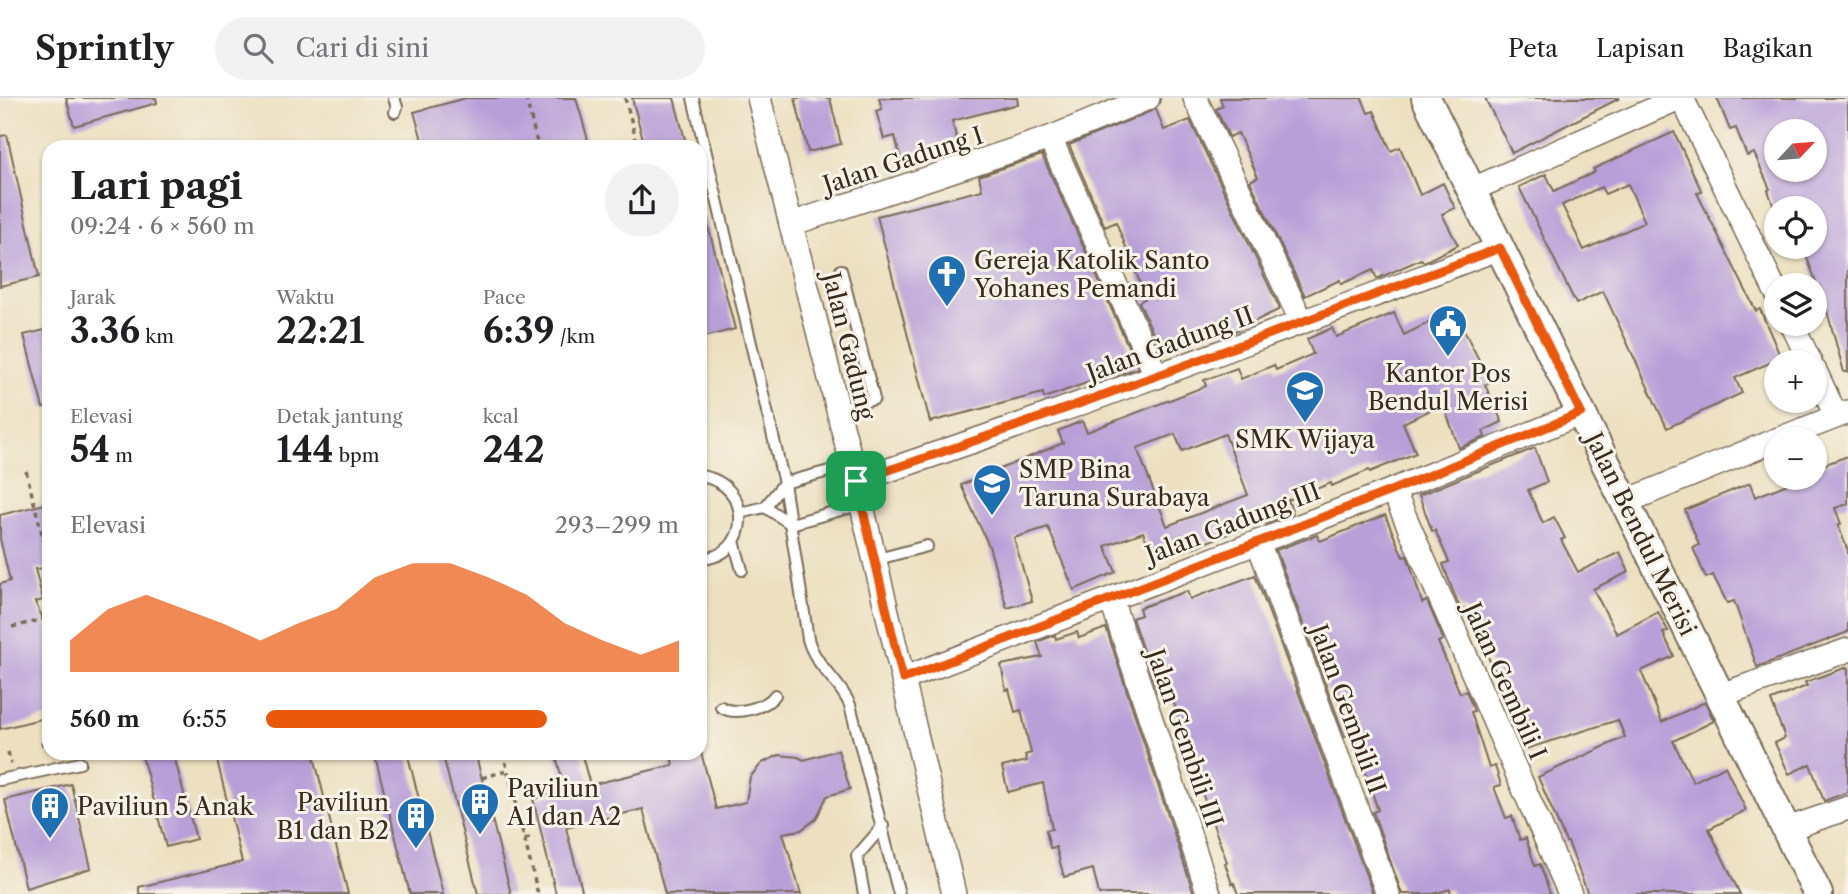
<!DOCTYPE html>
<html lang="id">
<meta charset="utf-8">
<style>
:root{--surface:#fff;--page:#f2f2f2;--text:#202124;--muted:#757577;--line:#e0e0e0;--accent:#ea580c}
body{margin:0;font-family:"Libre Caslon Text",serif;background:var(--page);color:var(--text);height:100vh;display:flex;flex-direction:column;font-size:26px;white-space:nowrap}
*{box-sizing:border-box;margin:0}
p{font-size:23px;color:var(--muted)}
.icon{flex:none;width:38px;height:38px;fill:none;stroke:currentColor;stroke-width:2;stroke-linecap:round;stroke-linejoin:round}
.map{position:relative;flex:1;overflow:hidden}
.panel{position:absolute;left:42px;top:42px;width:665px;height:620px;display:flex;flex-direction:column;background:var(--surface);border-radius:21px;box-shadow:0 2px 5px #0004}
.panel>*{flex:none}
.needle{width:46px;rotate:64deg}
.fabs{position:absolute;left:1764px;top:21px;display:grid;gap:14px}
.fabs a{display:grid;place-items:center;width:63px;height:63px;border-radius:50%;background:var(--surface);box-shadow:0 2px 5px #0004;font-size:35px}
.pin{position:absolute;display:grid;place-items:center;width:60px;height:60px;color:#fff;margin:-30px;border-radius:14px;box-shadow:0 4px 10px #0006}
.round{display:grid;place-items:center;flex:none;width:74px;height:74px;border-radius:37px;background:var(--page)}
.head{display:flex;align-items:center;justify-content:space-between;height:119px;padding:0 28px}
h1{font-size:38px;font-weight:700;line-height:52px}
.metrics{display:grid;grid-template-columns:repeat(3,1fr);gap:10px;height:119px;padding:7px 28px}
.metrics div{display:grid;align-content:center}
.metrics b{font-size:35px;font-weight:700}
.metrics small{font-size:19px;font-weight:400}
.metrics p{font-size:19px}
.chart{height:196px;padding:14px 28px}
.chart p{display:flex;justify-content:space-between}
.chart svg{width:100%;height:126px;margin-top:7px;fill:var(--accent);opacity:.7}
ul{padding:0 28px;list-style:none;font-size:23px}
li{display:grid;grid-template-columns:112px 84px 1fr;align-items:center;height:52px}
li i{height:18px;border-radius:9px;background:var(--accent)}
header{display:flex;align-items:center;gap:42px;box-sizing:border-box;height:98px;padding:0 35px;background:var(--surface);border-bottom:2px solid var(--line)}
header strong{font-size:33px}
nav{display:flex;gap:38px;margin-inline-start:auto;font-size:24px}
.search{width:490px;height:63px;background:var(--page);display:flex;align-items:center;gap:18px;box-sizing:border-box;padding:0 24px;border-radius:38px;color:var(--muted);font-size:26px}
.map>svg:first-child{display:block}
.building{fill:#b89fd8;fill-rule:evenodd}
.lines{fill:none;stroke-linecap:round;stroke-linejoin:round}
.service-casing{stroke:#796a57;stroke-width:14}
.minor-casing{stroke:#796a57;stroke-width:26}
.tertiary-casing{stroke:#796a57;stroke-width:32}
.path{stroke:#796a57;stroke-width:3.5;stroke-dasharray:5 5;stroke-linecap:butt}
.service{stroke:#fff;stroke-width:10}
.minor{stroke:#fff;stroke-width:23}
.tertiary{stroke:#fff;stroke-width:28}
.route-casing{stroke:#fff;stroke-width:14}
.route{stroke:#ea580c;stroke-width:9}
.labels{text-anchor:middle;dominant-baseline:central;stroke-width:6;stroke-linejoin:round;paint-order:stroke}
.street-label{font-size:24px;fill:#3b2a1e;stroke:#f7f3e8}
.poi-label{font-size:24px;fill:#3b2a1e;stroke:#f7f3e8;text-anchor:start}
</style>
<header>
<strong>Sprintly</strong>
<div class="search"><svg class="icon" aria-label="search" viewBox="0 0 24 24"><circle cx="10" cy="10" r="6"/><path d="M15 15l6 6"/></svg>Cari di sini</div>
<nav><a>Peta</a><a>Lapisan</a><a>Bagikan</a></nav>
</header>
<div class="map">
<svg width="1848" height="796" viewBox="0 0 1848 796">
<rect width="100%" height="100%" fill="#f7f3e8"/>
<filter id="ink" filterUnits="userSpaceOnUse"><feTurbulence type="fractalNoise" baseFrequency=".0143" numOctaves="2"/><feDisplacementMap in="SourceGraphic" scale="14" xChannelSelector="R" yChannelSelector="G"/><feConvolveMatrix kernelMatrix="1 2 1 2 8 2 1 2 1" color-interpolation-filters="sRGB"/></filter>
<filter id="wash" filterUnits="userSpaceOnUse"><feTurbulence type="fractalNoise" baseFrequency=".00686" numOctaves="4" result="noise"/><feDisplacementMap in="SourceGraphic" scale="28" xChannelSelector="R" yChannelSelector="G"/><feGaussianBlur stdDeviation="1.57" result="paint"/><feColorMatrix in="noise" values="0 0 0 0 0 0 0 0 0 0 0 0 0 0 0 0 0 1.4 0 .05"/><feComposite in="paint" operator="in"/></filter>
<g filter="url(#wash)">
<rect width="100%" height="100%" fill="#ede0c0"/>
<g id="blocks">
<g class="building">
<polygon points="66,0 156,0 157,5 74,28"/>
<polygon points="466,0 576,0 590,49 424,49 414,14"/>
<polygon points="632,0 674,0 687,49 645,49"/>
<polygon points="795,0 830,0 841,46 808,54"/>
<polygon points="879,0 1017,0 1018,6 952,23 958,46 901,62 895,38 884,41 876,13 882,11"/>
<polygon points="1220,0 1362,0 1368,15 1374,13 1391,53 1400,49 1420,97 1443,85 1455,110 1442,116 1458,147 1424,164 1421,161 1377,181 1373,172 1341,186 1340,182 1305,198 1250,83 1258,79 1238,35 1229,39 1216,11 1223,8"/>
<polygon points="1485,0 1620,0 1512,55"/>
<path d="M1717,0h131v274h-4l-24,-86 -2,1 -15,-40h12v-39h-41l-6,-18 2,-1 -16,-36 -7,3 -11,-28 -6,2zM1776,33h39v39h-39z"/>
<polygon points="1156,11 1164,32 1190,22 1280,211 1227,237 1223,229 1207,236 1205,232 1161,253 1139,204 1146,200 1116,124 1105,129 1069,47"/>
<path d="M1674,34l28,60 -5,1 59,118 4,-2 21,49 -46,20 7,15 -75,35 -64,-137 -27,13 -57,-117 27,-13 8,17 41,-19 -2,-3zM1628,86l17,38 -61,28 -22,-45 39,-18 4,7z"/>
<polygon points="7,37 39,179 0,188 0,38"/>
<polygon points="1042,57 1138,270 1117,277 1116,275 1096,284 1095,282 1044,300 1043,295 930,324 877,118 982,92 979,78"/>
<polygon points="706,120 735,231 700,240 700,121"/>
<path d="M1454,212l36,72 -5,3 17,37 -19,9 2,6 -26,11 -16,-44 -40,19 13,30 -46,19 -1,-2 -37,16 -1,-3 -43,17 5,13 -27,11 -1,-3 -6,1 -75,29 -2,-5 -29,11 -10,-25 -38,14 11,26 -42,18 -26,-63 -34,11 18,63 -25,7 -18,-62 -28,-61 102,-42 -5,-12 24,-10 5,11 119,-46 -2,-6 33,-12 4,11 33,-14 2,5 37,-16 -6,-15 25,-11 4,9 58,-24 10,22zM1175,336l7,17 43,-17 23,61 -81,31 -30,-78z"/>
<polygon points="49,231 49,309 43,310 24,237"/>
<polygon points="1535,350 1547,384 1528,392 1543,425 1554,419 1565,440 1561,442 1578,474 1620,454 1629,474 1593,491 1617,536 1658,514 1668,533 1663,535 1674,558 1641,573 1662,624 1705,604 1714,623 1673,643 1693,684 1725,668 1746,712 1709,731 1740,796 1588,796 1568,744 1566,744 1538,679 1625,639 1618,622 1526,651 1523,649 1515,629 1518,628 1497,578 1465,510 1461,512 1453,493 1443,466 1449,464 1435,432 1432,433 1419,397"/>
<polygon points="1848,358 1848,406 1835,410 1841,426 1838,427 1848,453 1848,534 1757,569 1734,503 1727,505 1713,477 1706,480 1693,450 1699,447 1685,412 1750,385 1755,399 1790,385 1788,380 1815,380 1815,370"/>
<polygon points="49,405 49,470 35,471 43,502 35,504 49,533 49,619 0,631 0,486 10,483 0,441 0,417"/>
<polygon points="1385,417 1403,459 1407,458 1411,469 1422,505 1427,503 1440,533 1443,542 1438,544 1460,595 1466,593 1474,613 1471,614 1489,670 1495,668 1501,687 1494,689 1506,720 1512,718 1520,742 1526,740 1535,768 1540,766 1550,796 1451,796 1450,791 1434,796 1402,796 1373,714 1378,712 1352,636 1345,639 1276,452 1317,437 1320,443"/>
<polygon points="1255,477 1336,696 1373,796 1238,796 1234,785 1232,786 1225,765 1227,764 1207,710 1169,590 1157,594 1132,520 1141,517 1139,510 1187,493 1190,501"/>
<polygon points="1106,530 1194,796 1099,796 1093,771 1064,779 1056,749 1050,750 1046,732 1052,731 1043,685 1008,694 1002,669 1027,663 1025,657 1031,655 1021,612 1015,614 1009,591 1006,592 1001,567 1042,559 1037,544 1055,537 1056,541 1077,534 1079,540"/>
<polygon points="1848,569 1848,694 1824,703 1810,666 1789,676 1775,645 1785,640 1771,602 1807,588 1805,584"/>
<polygon points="838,652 850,691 827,698 816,721 801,732 783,735 801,796 665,796 643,711 566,730 583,796 556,796 533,701 565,693 555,654 581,654 590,687 673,667 670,654 701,654 716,711 746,704 750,679 762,665 779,657 798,659 804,662"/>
<polygon points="141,654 173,654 196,741 166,749"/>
<polygon points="215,654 313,654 348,796 139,796 139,789 242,764"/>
<polygon points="374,654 407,654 443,796 410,796"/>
<polygon points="442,654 475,654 511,796 478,796"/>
<polygon points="71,686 91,770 26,790 5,702"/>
</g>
</g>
</g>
<g filter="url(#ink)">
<use href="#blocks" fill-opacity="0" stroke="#796a57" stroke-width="2"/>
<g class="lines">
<defs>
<g id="service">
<polyline points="394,0 397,9 395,14"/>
<path d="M693,0l91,385 24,156c7,27 32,42 42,66l49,189"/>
<polyline points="838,311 874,301 841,172"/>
<path d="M700,378c54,7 53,81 0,83"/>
<polyline points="765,409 791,426 862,406"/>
<polyline points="740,415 765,409 784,385 852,367"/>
<polyline points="734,443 742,472"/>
<polyline points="874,462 927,448"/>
<path d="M721,609c14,9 45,1 54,-12"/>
<polyline points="0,682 80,665"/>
<polyline points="864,796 857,758 883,728"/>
</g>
<g id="minor">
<polyline points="759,0 856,383 954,796"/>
<polyline points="1195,0 1302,224"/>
<polyline points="1682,0 1776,194"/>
<polyline points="1050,40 1157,279"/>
<polyline points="1471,92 1679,0"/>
<polyline points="791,126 1050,40 1148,0"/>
<polyline points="1792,226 1810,264"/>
<polyline points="1815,273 1836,318"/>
<polyline points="1779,341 1848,314"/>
<path d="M856,383c217,-72 430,-153 644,-233"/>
<polyline points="1393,392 1570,796"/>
<polyline points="1625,404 1776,342"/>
<polyline points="1258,444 1388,796"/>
<polyline points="1111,501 1209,796"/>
<polyline points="903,581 1393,392 1581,315"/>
<polyline points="1721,597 1848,552"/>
<polyline points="1787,731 1848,710"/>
</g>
<polyline id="tertiary" points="1426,0 1818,796"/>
</defs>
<use href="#service" class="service-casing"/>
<use href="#minor" class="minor-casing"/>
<use href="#tertiary" class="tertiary-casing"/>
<g class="path">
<polyline points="526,0 538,49"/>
<polyline points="625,0 638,48"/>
<polyline points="26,373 49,463"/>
<polyline points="12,529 49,520"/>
<polyline points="41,646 49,644"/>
<polyline points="8,654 11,666"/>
<polyline points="503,654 538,796"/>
<polyline points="482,680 508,672"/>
<polyline points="525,741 535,739"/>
</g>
<use href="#service" class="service"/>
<use href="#minor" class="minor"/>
<use href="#tertiary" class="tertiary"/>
</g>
</g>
<g class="lines" filter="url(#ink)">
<defs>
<path id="route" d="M1500,150l81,165 -188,77 -490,189 -47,-198c217,-72 430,-153 644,-233z"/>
</defs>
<use href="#route" class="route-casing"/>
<use href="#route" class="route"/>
</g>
<defs>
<symbol id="church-pin" viewBox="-11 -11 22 30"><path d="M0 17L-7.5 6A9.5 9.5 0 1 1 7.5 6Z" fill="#1f6fb2" stroke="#f7f3e8"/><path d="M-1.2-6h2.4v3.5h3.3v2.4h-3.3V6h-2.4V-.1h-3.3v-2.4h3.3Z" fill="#fff"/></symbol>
<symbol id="civic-pin" viewBox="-11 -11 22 30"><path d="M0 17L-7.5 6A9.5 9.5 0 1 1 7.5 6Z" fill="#1f6fb2" stroke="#f7f3e8"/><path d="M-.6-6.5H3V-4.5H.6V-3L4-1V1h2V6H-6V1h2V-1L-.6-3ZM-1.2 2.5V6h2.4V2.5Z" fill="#fff"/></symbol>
<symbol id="school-pin" viewBox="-11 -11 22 30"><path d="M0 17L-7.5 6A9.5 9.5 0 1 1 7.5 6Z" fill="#1f6fb2" stroke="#f7f3e8"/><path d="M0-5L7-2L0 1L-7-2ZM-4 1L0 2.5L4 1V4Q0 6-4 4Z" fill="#fff"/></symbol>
<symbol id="building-pin" viewBox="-11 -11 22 30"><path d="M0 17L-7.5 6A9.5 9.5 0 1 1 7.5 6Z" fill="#1f6fb2" stroke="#f7f3e8"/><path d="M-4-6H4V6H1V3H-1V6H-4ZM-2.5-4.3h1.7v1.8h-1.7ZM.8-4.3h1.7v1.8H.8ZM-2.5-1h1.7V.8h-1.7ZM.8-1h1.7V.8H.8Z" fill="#fff"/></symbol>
</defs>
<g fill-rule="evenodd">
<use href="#church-pin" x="925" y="154" width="44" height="60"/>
<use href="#civic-pin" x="1426" y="204" width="44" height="60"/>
<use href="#school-pin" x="1283" y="270" width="44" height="60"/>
<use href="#school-pin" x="970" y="363" width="44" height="60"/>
<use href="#building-pin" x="458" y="682" width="44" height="60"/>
<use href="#building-pin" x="28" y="686" width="44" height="60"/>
<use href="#building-pin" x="394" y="696" width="44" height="60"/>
</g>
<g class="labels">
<g class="street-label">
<text transform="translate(903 62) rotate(-18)">Jalan Gadung I</text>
<text transform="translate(1170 246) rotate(-20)">Jalan Gadung II</text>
<text transform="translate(849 248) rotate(76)">Jalan Gadung</text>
<text transform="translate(1233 425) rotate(-21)">Jalan Gadung III</text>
<text transform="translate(1641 436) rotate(64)">Jalan Bendul Merisi</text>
<text transform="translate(1505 583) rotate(66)">Jalan Gembili I</text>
<text transform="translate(1348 611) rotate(70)">Jalan Gembili II</text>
<text transform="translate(1185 640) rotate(71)">Jalan Gembili III</text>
</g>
<g class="poi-label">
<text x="974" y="162">Gereja Katolik Santo<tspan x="974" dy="28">Yohanes Pemandi</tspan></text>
<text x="1448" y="275" text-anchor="middle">Kantor Pos<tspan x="1448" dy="28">Bendul Merisi</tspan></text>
<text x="1305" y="341" text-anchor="middle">SMK Wijaya</text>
<text x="1019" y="371">SMP Bina<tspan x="1019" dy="28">Taruna Surabaya</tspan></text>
<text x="507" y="690">Paviliun<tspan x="507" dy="28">A1 dan A2</tspan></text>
<text x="389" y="704" text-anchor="end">Paviliun<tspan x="389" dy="28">B1 dan B2</tspan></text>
<text x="77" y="708">Paviliun 5 Anak</text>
</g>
</g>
</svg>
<div class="fabs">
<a><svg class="needle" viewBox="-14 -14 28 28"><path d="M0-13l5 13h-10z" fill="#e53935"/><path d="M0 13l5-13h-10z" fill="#757577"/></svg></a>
<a><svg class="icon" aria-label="locate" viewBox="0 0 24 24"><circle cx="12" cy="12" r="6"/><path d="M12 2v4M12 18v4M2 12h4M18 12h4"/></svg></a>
<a><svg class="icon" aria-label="layers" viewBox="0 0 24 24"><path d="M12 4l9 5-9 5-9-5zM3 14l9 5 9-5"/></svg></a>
<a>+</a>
<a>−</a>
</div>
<div class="pin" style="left:856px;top:383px;background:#1e9e55"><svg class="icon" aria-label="arrive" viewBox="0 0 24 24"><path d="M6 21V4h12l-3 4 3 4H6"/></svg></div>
<section class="panel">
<div class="head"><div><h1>Lari pagi</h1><p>09:24 · 6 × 560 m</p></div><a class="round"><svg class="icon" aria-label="share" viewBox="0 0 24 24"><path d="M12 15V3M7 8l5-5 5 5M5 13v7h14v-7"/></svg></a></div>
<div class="metrics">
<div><p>Jarak</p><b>3.36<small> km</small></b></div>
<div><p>Waktu</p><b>22:21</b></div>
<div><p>Pace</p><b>6:39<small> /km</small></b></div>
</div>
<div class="metrics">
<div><p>Elevasi</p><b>54<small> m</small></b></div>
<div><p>Detak jantung</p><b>144<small> bpm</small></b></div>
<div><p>kcal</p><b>242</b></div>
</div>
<div class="chart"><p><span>Elevasi</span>293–299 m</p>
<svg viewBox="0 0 160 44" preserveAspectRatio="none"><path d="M0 44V33L10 22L20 17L30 22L40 27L50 33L60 27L70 22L80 11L90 6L100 6L110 11L120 17L130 27L140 33L150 38L160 33V44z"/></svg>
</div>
<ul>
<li><b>560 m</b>6:55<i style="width:68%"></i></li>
</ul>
</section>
</div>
